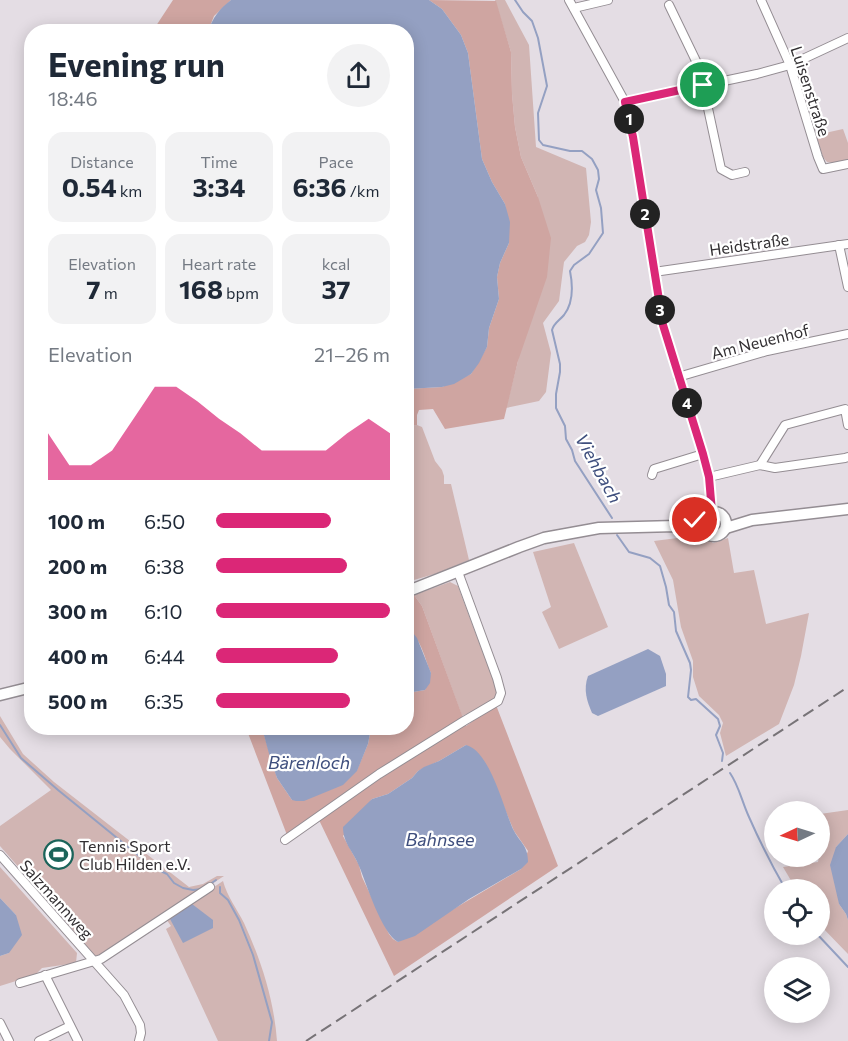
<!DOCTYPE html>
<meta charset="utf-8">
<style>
:root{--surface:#fff;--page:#f2f2f3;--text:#1f2937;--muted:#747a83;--accent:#db2777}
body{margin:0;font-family:Commissioner,sans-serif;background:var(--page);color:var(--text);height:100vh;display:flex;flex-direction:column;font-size:22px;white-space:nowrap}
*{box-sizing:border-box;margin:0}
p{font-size:20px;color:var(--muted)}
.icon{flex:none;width:33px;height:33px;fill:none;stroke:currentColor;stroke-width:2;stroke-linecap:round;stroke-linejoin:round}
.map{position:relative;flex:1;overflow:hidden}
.side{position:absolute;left:24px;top:24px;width:390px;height:711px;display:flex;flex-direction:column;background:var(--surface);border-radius:24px;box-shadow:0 3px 15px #0003}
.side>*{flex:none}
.needle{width:39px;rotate:266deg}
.fabs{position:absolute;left:764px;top:801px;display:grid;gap:12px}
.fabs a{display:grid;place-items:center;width:66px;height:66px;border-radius:50%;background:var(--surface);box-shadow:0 3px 15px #0003;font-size:30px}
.pin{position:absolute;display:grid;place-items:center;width:51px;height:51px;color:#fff;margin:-26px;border:3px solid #fff;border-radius:50%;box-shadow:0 2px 6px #0007}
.km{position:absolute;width:30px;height:30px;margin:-15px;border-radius:50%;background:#222;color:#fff;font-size:16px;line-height:30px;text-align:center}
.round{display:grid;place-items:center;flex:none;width:63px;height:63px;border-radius:32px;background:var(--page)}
.summary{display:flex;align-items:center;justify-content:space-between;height:102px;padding:0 24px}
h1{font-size:33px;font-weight:700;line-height:45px}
.figures{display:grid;grid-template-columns:repeat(3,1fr);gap:9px;height:102px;padding:6px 24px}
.figures div{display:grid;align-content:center;border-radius:15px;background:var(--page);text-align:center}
.figures b{font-size:26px;font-weight:700}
.figures small{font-size:16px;font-weight:400}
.figures p{font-size:16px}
.chart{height:168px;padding:12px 24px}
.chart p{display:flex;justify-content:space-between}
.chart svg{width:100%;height:108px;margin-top:6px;fill:var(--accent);opacity:.7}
ul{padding:0 24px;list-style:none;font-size:20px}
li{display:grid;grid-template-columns:96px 72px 1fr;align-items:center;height:45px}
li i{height:15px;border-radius:8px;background:var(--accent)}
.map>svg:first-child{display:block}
.green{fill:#d1b5b3}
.forest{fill:#cfa5a1;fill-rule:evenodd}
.water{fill:#94a0c2}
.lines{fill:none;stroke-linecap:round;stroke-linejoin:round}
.stream{stroke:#94a0c2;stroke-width:2}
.street-casing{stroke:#948d93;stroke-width:10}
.secondary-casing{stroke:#948d93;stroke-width:13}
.street{stroke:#fff;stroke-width:8}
.secondary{stroke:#fff;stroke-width:10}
.rail{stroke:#777377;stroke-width:2;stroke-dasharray:12 6;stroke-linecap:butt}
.route-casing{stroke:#fff;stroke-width:12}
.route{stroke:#db2777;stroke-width:8}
.labels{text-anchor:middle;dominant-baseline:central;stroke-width:4.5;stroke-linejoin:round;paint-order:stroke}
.street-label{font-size:16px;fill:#322f32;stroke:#fff}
.poi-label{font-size:16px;fill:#322f32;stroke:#fff;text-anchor:start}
.water-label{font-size:18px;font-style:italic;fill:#3e4e7d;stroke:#fff}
</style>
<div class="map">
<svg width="848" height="1041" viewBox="0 0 848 1041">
<rect width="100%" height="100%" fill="#e4dde4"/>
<g class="green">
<polygon points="495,0 505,0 529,45 536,147 586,168 591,222 589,235 585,242 577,246 564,262 559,301 543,323 551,353 546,392 539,401 506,408 518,361 538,197 521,157 515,127 512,94 511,52"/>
<polygon points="843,129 848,143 848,160 834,163 827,162 823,157 816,135"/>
<polygon points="417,425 422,427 435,461 442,470 444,476 444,484 451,484 469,560 438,573 407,582 406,426"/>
<polygon points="701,535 713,543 728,538 734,573 754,570 766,624 809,613 801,656 794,685 779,724 726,756 720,733 723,723 719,715 699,696 693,677 693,661 681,627 673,580 654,541"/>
<polygon points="574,543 608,627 559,649 542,612 551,607 533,552"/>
<polygon points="450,582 458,586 462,597 497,690 495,699 476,710 462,716 422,606 414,595"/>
<polygon points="0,716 23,754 54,782 189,887 203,884 217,876 224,876 100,956 94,955 63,918 0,846 0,826 51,790 10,749 0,737"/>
<polygon points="848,810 848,834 836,847 839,904 846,914 848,920 848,954 819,924 819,890 796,889 783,867 818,862 824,830 820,814"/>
<polygon points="0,867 77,953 76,963 42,968 35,975 0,986 0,956 9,953 16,915 0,898"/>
<path d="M223,881c4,15 14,28 21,42 17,37 30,77 33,118h-59l-52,-112 5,-3 -5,-7z"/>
</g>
<g class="forest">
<polygon points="173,0 231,0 214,16 208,31 152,32"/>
<polygon points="429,0 496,1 511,52 512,94 515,127 521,157 538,197 551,238 547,277 518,361 504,419 445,429 433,409 419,410 417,415 417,425 407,426 406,389 442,387 471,374 487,347 489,328 499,299 497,277 500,263 509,243 505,204 492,182 482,159 468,53 461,35 442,9"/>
<path d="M414,595l8,11 44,120 30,-21 62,161 -164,110 -75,-156 -32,15 -41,-107h16l15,50 15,22 65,-30 11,-26 3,-16h35l1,-35 18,-3 6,-17c-6,-13 -10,-37 -24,-42v-34zM466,745l35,55 13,31 14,20 -7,18 -123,73 -5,-3 -4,-5 -27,-57 -3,-12 -16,-29 29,-37 16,-5 24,-16 6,-7 21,-10z"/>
</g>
<g class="water">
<path d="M231,0h198l13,9 19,26 7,18 14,106 10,23 13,22 5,18 -1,21 -9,20 -3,14 2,22 -10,29 -2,19 -8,16 -8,11 -17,10 -12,3 -35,2 -1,-357 -198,-1c5,-13 11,-22 23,-31z"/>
<polygon points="407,631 413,633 417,638 431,673 430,683 425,690 407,693"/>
<path d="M648,649l12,7 6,18v12l-68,30 -6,-3c-5,-12 -9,-23 -4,-37z"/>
<polygon points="262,728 371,728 368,744 357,771 343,785 304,801 296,801 292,800 277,778 271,761"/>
<path d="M466,745c24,6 37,62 47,84 7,14 15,16 15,33l-7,7 -52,30 -54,37 -17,6c-17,-10 -31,-57 -39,-76 -5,-14 -16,-22 -16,-39l29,-28 16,-5 24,-16 6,-7 6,-4 15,-6z"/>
<polygon points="848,834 848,920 846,914 839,904 830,865 836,847"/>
<polygon points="0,898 16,915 22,935 9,953 0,956"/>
<polygon points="192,904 213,920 213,928 183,943 170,919"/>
</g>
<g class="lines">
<g class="stream">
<path d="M515,0l8,12 9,9 6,17 9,48 -9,27 1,27 4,5 27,6h12l10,8 6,11 1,9 -3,11 5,18 2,25 -14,21 -15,11 -4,6c3,15 4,31 -6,44 -5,6 -10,8 -12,15l8,34v8l-4,22v14l9,18 1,13 6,11 3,11 37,57"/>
<polyline points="617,535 629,552 650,558 660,566 666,587 669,605 674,612 676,631 690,663 691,670 688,697 691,700 696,699 718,719 720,726 716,735 723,753 722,761"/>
<polyline points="0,725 21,758 58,790 154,868 167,874 174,883 183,888 193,890 202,889"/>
<path d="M730,773c9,13 12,29 19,44 11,25 23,49 37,73"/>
<polyline points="209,885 216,880"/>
<polyline points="220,887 220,893 228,900 239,920 253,955 272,1022 269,1041"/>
<polyline points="817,934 848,967"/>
</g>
<defs>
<g id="street">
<polyline points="569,0 625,102 633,137 663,325 703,454 709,477 712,511"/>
<polyline points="761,0 790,65 818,157 823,169 848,164"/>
<polyline points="669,5 697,63 703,85 721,169 732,175 745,172"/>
<polyline points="574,8 608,0"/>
<polyline points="625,102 757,74 790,65 848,38"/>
<polyline points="839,245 848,287"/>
<polyline points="654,272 848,244"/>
<polyline points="678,377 767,351 848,334"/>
<polyline points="760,465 785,425 845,409 848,425"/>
<polyline points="652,475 654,469 703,454"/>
<polyline points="709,477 760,465 775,468 845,458 848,457"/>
<polyline points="285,840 379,774 464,721 498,701 501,693 497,678 458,572"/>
<polyline points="0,855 124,995 140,1025 141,1033 139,1041"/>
<polyline points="45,975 78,1041"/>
<polyline points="20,983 101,959 210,887"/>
<polyline points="0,1023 9,1041"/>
<polyline points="39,1041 70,1026"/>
</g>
<g id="secondary">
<circle cx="714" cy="524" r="12"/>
<polyline points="726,528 752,520 848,509"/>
<polyline points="406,592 519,547 544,538 599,528 676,526 703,529"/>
<polyline points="0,695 32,687"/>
</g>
</defs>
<use href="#street" class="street-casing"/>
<use href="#secondary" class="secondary-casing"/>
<use href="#street" class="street"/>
<use href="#secondary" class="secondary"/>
<polyline class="rail" points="306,1041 848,687"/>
</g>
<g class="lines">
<defs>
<polyline id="route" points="695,520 702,519 707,513 712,512 709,477 703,454 663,325 633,137 625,102 703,85"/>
</defs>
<use href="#route" class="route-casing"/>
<use href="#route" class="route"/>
</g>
<defs>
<symbol id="stadium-ring" viewBox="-11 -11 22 22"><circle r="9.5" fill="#fff" stroke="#1b645a" stroke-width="1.5"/><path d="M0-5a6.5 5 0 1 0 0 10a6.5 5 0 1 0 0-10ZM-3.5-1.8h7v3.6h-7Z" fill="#1b645a"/></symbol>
</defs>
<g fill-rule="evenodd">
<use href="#stadium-ring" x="42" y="838" width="33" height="33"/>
</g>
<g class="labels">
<g class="street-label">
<text transform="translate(811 91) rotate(72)">Luisenstraße</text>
<text transform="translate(749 244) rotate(-8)">Heidstraße</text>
<text transform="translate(760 341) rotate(-14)">Am Neuenhof</text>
<text transform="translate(57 899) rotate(48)">Salzmannweg</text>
</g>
<g class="poi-label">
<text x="79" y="845">Tennis Sport<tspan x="79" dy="18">Club Hilden e.V.</tspan></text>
</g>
<g class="water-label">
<text transform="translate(599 468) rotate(61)">Viehbach</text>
<text x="309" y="762">Bärenloch</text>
<text x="440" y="839">Bahnsee</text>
</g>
</g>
</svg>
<div class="fabs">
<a><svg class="needle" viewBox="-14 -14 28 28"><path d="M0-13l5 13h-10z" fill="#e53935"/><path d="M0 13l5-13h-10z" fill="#747a83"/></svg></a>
<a><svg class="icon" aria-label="locate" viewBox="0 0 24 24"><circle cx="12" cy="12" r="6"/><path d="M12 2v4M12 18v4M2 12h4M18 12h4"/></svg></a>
<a><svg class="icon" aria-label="layers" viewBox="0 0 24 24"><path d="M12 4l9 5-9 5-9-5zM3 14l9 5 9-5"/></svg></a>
</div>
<div class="pin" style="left:703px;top:85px;background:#1e9e55"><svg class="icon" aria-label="arrive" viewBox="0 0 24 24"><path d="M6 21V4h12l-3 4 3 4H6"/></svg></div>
<div class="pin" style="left:695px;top:520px;background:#d93025"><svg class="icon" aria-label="check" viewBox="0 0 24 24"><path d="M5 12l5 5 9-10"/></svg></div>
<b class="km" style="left:629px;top:119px">1</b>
<b class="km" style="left:645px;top:214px">2</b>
<b class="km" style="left:660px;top:310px">3</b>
<b class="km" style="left:687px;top:403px">4</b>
<section class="side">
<div class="summary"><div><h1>Evening run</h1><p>18:46</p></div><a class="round"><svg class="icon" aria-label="share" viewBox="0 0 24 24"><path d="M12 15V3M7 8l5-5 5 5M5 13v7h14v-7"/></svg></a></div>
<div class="figures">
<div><p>Distance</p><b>0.54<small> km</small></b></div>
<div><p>Time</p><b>3:34</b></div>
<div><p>Pace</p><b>6:36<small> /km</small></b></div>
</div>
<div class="figures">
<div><p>Elevation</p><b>7<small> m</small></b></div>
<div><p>Heart rate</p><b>168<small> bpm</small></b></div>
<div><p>kcal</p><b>37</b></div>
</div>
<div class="chart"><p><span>Elevation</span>21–26 m</p>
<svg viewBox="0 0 160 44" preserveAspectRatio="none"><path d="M0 44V25L10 38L20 38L30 32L40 19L50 6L60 6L70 12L80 19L90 25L100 32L110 32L120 32L130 32L140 25L150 19L160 25V44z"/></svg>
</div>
<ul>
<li><b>100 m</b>6:50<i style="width:66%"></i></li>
<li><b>200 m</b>6:38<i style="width:75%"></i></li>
<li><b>300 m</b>6:10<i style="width:100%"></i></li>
<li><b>400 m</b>6:44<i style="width:70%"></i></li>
<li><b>500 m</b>6:35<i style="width:77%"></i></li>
</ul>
</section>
</div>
